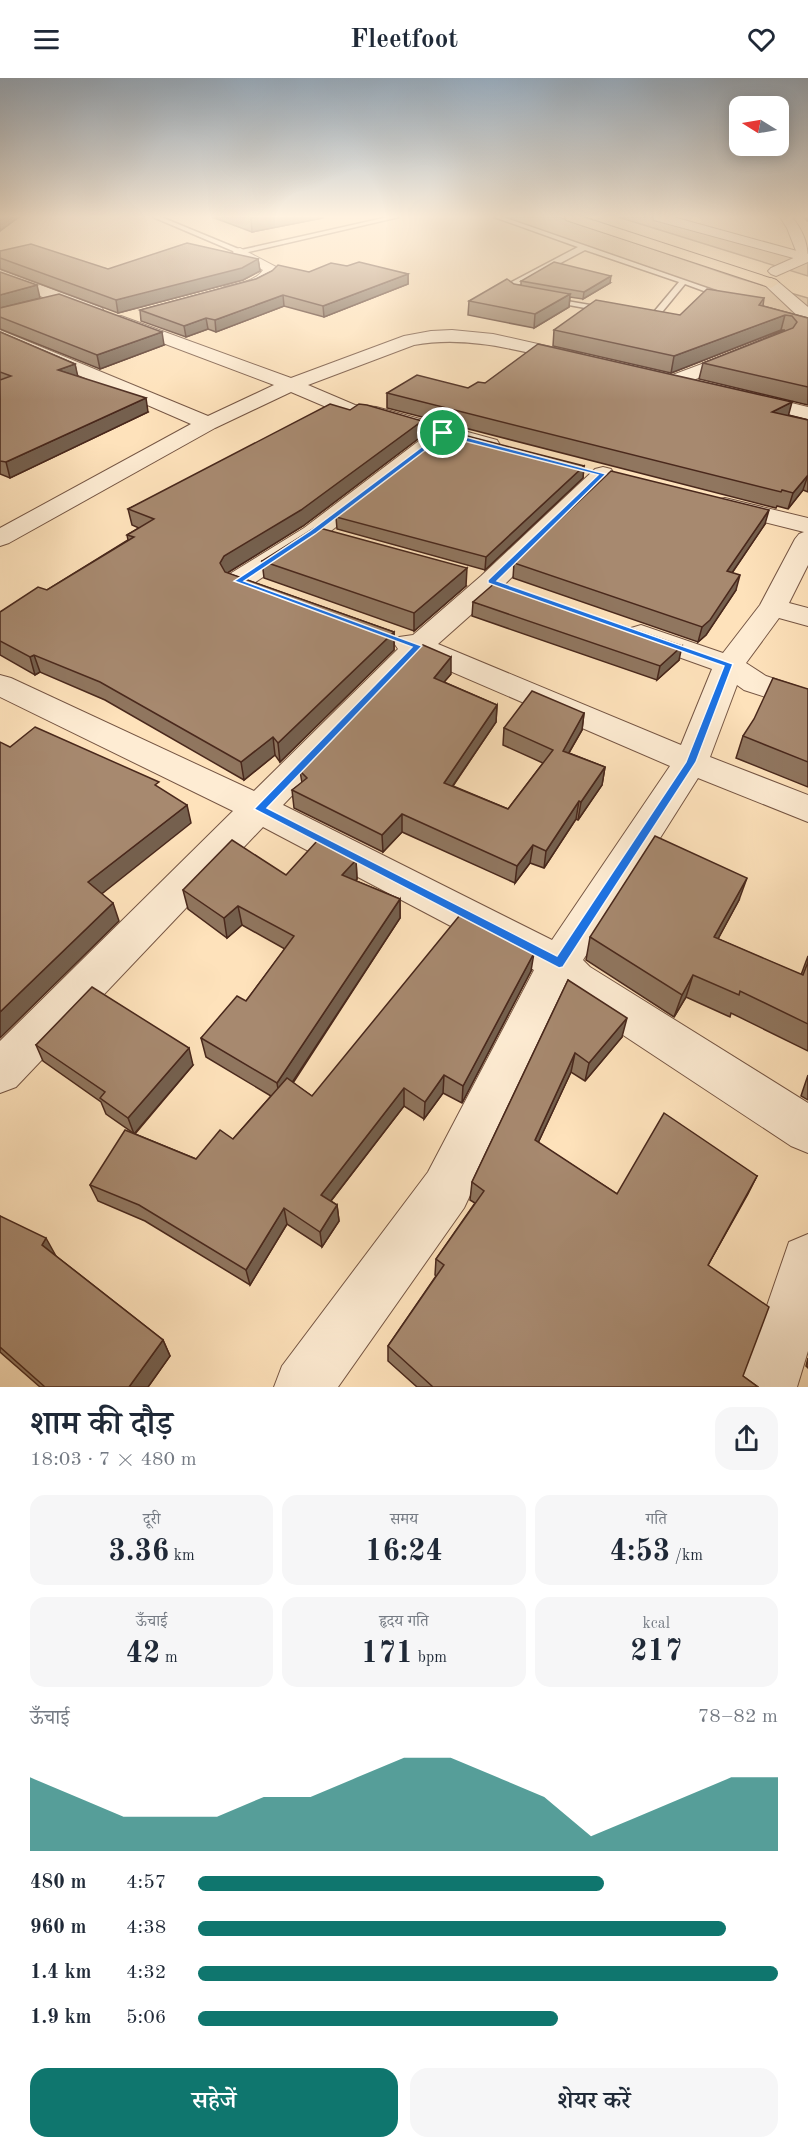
<!DOCTYPE html>
<html lang="hi">
<meta charset="utf-8">
<style>
:root{--surface:#fff;--page:#f6f6f7;--text:#1f2937;--muted:#747a83;--accent:#0f766e}
body{margin:0;font-family:"Old Standard TT","Noto Serif Devanagari",serif;background:var(--page);color:var(--text);height:100vh;display:flex;flex-direction:column;font-size:22px;white-space:nowrap}
*{box-sizing:border-box;margin:0}
p{font-size:20px;color:var(--muted)}
.icon{flex:none;width:33px;height:33px;fill:none;stroke:currentColor;stroke-width:2;stroke-linecap:round;stroke-linejoin:round}
.map{position:relative;height:1309px;overflow:hidden}
.panel{display:flex;flex-direction:column;background:var(--surface);flex:1}
.panel>*{flex:none}
.needle{width:39px;rotate:281deg}
.tools{position:absolute;left:729px;top:18px;display:grid;gap:12px}
.tools a{display:grid;place-items:center;width:60px;height:60px;border-radius:12px;background:var(--surface);box-shadow:0 3px 15px #0003;font-size:30px}
.pin{position:absolute;display:grid;place-items:center;width:51px;height:51px;color:#fff;margin:-26px;border:3px solid #fff;border-radius:50%;box-shadow:0 2px 6px #0007}
.round{display:grid;place-items:center;flex:none;width:63px;height:63px;border-radius:18px;background:var(--page)}
.headline{display:flex;align-items:center;justify-content:space-between;height:102px;padding:0 30px}
h1{font-size:33px;font-weight:600;line-height:45px}
.stats{display:grid;grid-template-columns:repeat(3,1fr);gap:9px;height:102px;padding:6px 30px}
.stats div{display:grid;align-content:center;border-radius:15px;background:var(--page);text-align:center}
.stats b{font-size:30px;font-weight:600}
.stats small{font-size:16px;font-weight:400}
.stats p{font-size:16px}
.chart{height:168px;padding:12px 30px}
.chart p{display:flex;justify-content:space-between}
.chart svg{width:100%;height:108px;margin-top:6px;fill:var(--accent);opacity:.7}
.cta{display:flex;gap:12px;margin-top:auto;padding:12px 30px}
.cta a{flex:1;height:69px;border-radius:18px;background:var(--accent);color:#fff;font-size:24px;font-weight:600;line-height:69px;text-align:center}
.cta a+a{background:var(--page);color:var(--text)}
ul{padding:0 30px;list-style:none;font-size:20px}
li{display:grid;grid-template-columns:96px 72px 1fr;align-items:center;height:45px}
li i{height:15px;border-radius:8px;background:var(--accent)}
header{display:flex;justify-content:space-between;align-items:center;height:78px;padding:0 30px;background:var(--surface);font-size:27px;font-weight:600}
.map>svg:first-child{display:block}
.green{fill:#dfc2a0;stroke:#94755e;stroke-width:1.5}
.lines{fill:none;stroke-linecap:round;stroke-linejoin:round}
.service-casing{stroke:#765644;stroke-width:3}
.minor-casing{stroke:#765644;stroke-width:2}
.tertiary-casing{stroke:#765644;stroke-width:2}
.primary-casing{stroke:#49281c;stroke-width:2}
.service{fill:#feecd3;fill-rule:evenodd}
.minor{fill:#feecd3;fill-rule:evenodd}
.tertiary{fill:#feecd3;fill-rule:evenodd}
.primary{fill:#fee2bb;fill-rule:evenodd}
.wall{fill:#90765f;stroke:#49281c;stroke-width:1.5}
.shaded-wall{fill:#75604e;stroke:#49281c;stroke-width:1.5}
.building{fill:#a7896f;stroke:#49281c;stroke-width:1.5}
.route{fill:#1a73e8;stroke:#fff;stroke-width:1.5;fill-rule:evenodd}
</style>
<header><svg class="icon" aria-label="menu" viewBox="0 0 24 24"><path d="M4 6h16M4 12h16M4 18h16"/></svg>Fleetfoot<svg class="icon" aria-label="heart" viewBox="0 0 24 24"><path d="M12 20l-8-8c-3-5 5-10 8-4 3-6 11-1 8 4z"/></svg></header>
<div class="map">
<svg width="808" height="1309" viewBox="0 0 808 1309">
<rect width="100%" height="100%" fill="#fee2bb"/>
<filter id="stains"><feTurbulence type="fractalNoise" baseFrequency=".00333" numOctaves="4"/><feColorMatrix values="0 0 0 0 .2 0 0 0 0 .09 0 0 0 0 .02 0 0 0 .5 -.17"/></filter>
<radialGradient id="worn" r=".72"><stop offset=".6" stop-color="#630" stop-opacity="0"/><stop offset="1" stop-color="#630" stop-opacity=".3"/></radialGradient>
<g class="green">
<polygon points="497,139 559,139 738,200 808,220 808,244"/>
<polygon points="618,139 662,139 808,180 808,198"/>
</g>
<g class="lines">
<defs>
<g id="service">
<polygon points="153,139 161,139 241,172 388,139 399,139 240,176"/>
<polygon points="494,139 503,139 730,218 723,220 685,206 658,239 635,240 635,236 653,235 679,204 585,172 515,209 516,212 524,214 524,218 509,216 508,206 578,169"/>
<polygon points="544,219 607,230 611,232 607,234 547,223 543,221"/>
</g>
<g id="minor">
<path d="M780,139h12c12,15 16,27 16,45l-32,14 -5,-2 -3,-3 3,-3 27,-12 -11,-28z"/>
<path d="M240,170l38,20c-7,20 -29,23 -48,27l-6,-2 -2,-3 2,-3c14,-4 31,-5 39,-17l-28,-15 -2,-3 2,-3z"/>
<polygon points="0,192 102,230 104,234 102,238 90,238 0,202"/>
<path d="M121,238l170,62 113,-42 27,-5 21,-1 41,4 89,20 2,4 -2,4 -7,2c-54,-13 -106,-29 -161,-19l-106,40 47,20 21,2 121,33 3,5 -3,5 -8,2 -42,-12 -125,98 -74,49 -10,2 -10,-2 -4,-6 4,-6 76,-47 124,-94 -60,-17 -23,-2 -54,-23 -76,36 -206,115 -9,3v-18l191,-104 -191,-83v-11l208,86 66,-31 -159,-60 -3,-4 3,-4z"/>
<polygon points="742,271 748,272 751,276 748,280 681,307 667,307 664,303 667,299"/>
<polygon points="746,314 808,329 808,341 739,324 736,320 739,316"/>
<path d="M603,389l8,2 3,5 -3,5 -110,109 -63,56 243,101 31,-76 -81,-29 -5,-6 5,-6 10,-3 82,28 37,-48 35,-66 4,-5 5,-2 -88,-22 -3,-5 3,-5 9,-2 83,20v47l-19,38 19,5v18l-29,-8 -33,45 20,13 42,14v21l-64,-21 -7,-5 -27,72 98,38v27l-110,-44 -115,182 7,7 218,136v50l-17,-7 -227,-150 -100,212 -126,179h-64l8,-21 146,-194 106,-202 -271,-143 -247,260 -16,6v-52l233,-230 -233,-114v-22l11,3 243,113 144,-142 -4,-6 5,-6 14,-2 68,-59 114,-107zM422,581l248,107 -118,174 -269,-135z"/>
<polygon points="808,1156 808,1273 797,1309 739,1309 789,1164"/>
</g>
<g id="tertiary">
<polygon points="653,139 673,139 808,176 808,184 654,142"/>
<polygon points="771,200 776,202 808,229 808,243 802,242 766,208 763,205 766,202"/>
</g>
<polygon id="primary" points="565,139 583,139 776,202 779,205 771,210 766,208 566,142"/>
</defs>
<use href="#service" class="service-casing"/>
<use href="#minor" class="minor-casing"/>
<use href="#tertiary" class="tertiary-casing"/>
<use href="#primary" class="primary-casing"/>
<use href="#service" class="service"/>
<use href="#minor" class="minor"/>
<use href="#tertiary" class="tertiary"/>
<use href="#primary" class="primary"/>
</g>
<g class="wall">
<polygon points="212,139 323,139 323,140 252,154"/>
<polygon points="804,139 808,139 808,143 807,143"/>
<polygon points="0,173 108,191 258,181 260,193 243,202 118,235 0,191"/>
<polygon points="347,188 408,196 408,206 324,239 284,228 216,254 208,251 186,259 141,243 140,232 256,201 272,193 309,194"/>
<polygon points="521,203 610,205 583,221 570,219 569,229 534,250 468,237 469,223 521,207"/>
<polygon points="764,220 763,228 808,240 808,327 699,301 703,285 785,252 781,252 671,295 553,268 554,252 680,237"/>
<polygon points="0,230 164,267 100,291 0,251"/>
<polygon points="0,254 75,286 77,298 148,334 10,400 0,396"/>
<polygon points="485,305 788,337 808,342 808,414 803,412 788,431 777,428 776,430 387,330 387,315 468,310"/>
<polygon points="350,332 422,343 422,358 303,448 227,495 394,554 394,572 280,684 275,677 244,702 105,622 40,594 35,597 0,577 0,534 47,512 128,462 127,457 139,450 132,447 128,431"/>
<polygon points="584,388 583,400 485,492 337,451 336,439"/>
<polygon points="765,446 732,495 736,512 706,557 698,564 513,500 514,485"/>
<polygon points="262,483 466,508 414,553 264,500"/>
<polygon points="473,524 679,582 657,602 472,538"/>
<polygon points="451,596 444,604 497,627 496,644 453,708 508,731 543,685 503,667 504,650 584,635 582,652 569,675 605,689 602,707 578,742 576,741 544,790 530,785 515,805 402,754 383,774 294,730 292,712 302,705 300,693"/>
<polygon points="808,611 808,709 736,680 743,658"/>
<polygon points="356,782 357,801 356,803 400,821 400,840 293,1005 312,1018 531,893 462,1025 443,1015 424,1041 404,1028 331,1123 337,1127 339,1143 322,1169 287,1146 250,1207 145,1143 98,1123 90,1107 133,1055 106,1036 101,1024 43,983 36,967 193,987 135,1056 196,1081 233,1061 271,1018 206,979 201,960 246,923 285,871 242,847 227,860 188,831 183,812 286,797"/>
<polygon points="739,822 718,861 801,897 808,878 808,973 731,935 730,939 686,919 674,939 586,882 590,859"/>
<polygon points="568,902 622,959 585,1003 571,994 538,1065 617,1116 757,1098 708,1187 743,1298 758,1309 417,1309 388,1283 388,1268 436,1198 435,1197 436,1181 475,1125 470,1122 472,1104"/>
<polygon points="808,997 808,1022 801,1018"/>
<polygon points="0,1138 56,1178 163,1262 170,1278 148,1309 40,1309 0,1274"/>
<polygon points="808,1280 808,1290 806,1288"/>
</g>
<g class="shaded-wall">
<polygon points="2,139 19,139 0,153 0,140"/>
<polygon points="251,139 323,139 323,140 252,154"/>
<polygon points="258,181 260,193 243,202 118,235 116,222"/>
<polygon points="408,196 408,206 324,239 323,228"/>
<polygon points="611,198 610,205 583,221 584,214"/>
<polygon points="37,207 40,220 0,230 0,217"/>
<polygon points="570,216 569,229 534,250 535,236"/>
<polygon points="283,217 284,228 216,254 215,242"/>
<polygon points="785,237 781,252 671,295 674,278"/>
<polygon points="206,240 208,251 186,259 184,248"/>
<polygon points="162,254 164,267 100,291 97,277"/>
<polygon points="75,286 78,299 58,292"/>
<polygon points="146,320 148,334 10,400 6,384"/>
<polygon points="792,324 788,339 772,334"/>
<polygon points="422,343 422,358 303,448 227,495 222,502 220,485 224,478"/>
<polygon points="584,388 583,400 485,492 486,479"/>
<polygon points="808,397 803,412 788,431 793,415"/>
<polygon points="769,432 765,446 723,508 727,493"/>
<polygon points="467,490 466,508 414,553 414,535"/>
<polygon points="740,497 736,512 706,557 698,564 702,549"/>
<polygon points="394,554 394,572 280,684 278,665"/>
<polygon points="682,568 679,582 657,602 660,588"/>
<polygon points="34,577 40,594 35,597 30,579"/>
<polygon points="451,579 451,596 433,617 434,600"/>
<polygon points="497,627 496,644 443,722 444,705"/>
<polygon points="584,635 582,652 560,690 563,673"/>
<polygon points="273,659 275,677 244,702 241,684"/>
<polygon points="605,689 602,707 578,742 581,724"/>
<polygon points="579,723 576,741 544,790 546,773"/>
<polygon points="187,727 191,745 94,822 88,804"/>
<polygon points="402,736 402,754 383,774 382,757"/>
<polygon points="533,767 530,785 515,805 517,788"/>
<polygon points="356,782 357,801 343,816 342,797"/>
<polygon points="747,800 739,822 707,881 714,859"/>
<polygon points="400,821 400,840 280,1023 277,1005"/>
<polygon points="113,825 119,843 0,960 0,934"/>
<polygon points="238,828 242,847 227,860 224,840"/>
<polygon points="534,875 531,893 462,1025 463,1008"/>
<polygon points="693,897 686,919 674,939 682,917"/>
<polygon points="627,940 622,959 585,1003 589,985"/>
<polygon points="189,970 193,987 134,1056 128,1040"/>
<polygon points="575,975 571,994 531,1080 535,1062"/>
<polygon points="444,997 443,1015 424,1041 425,1024"/>
<polygon points="404,1010 404,1028 323,1133 321,1117"/>
<polygon points="757,1098 748,1116 699,1203 708,1187"/>
<polygon points="337,1127 339,1143 322,1169 320,1154"/>
<polygon points="284,1130 287,1146 250,1207 246,1192"/>
<polygon points="46,1160 56,1178 42,1167"/>
<polygon points="163,1262 170,1278 148,1309 129,1309"/>
</g>
<g class="building">
<polygon points="187,165 258,181 242,190 116,222 0,180 0,173 31,166 108,191"/>
<polygon points="359,184 408,196 323,228 283,217 215,242 206,240 184,248 140,232 256,201 272,193 278,187 309,194 331,185 347,188"/>
<polygon points="554,184 611,198 584,214 521,203"/>
<polygon points="0,194 37,207 0,217"/>
<polygon points="507,201 514,206 570,216 535,236 469,223"/>
<polygon points="707,211 764,220 759,227 808,240 808,309 703,285 793,250 797,244 792,238 785,237 674,278 554,252 596,222 680,237"/>
<polygon points="59,216 162,254 97,277 0,239 0,230"/>
<polygon points="0,254 75,286 58,292 146,320 6,384 0,383 0,302 11,298 0,294"/>
<polygon points="538,266 792,324 772,334 808,342 808,397 793,415 782,412 781,414 387,315 417,297 468,310 478,304 485,305"/>
<polygon points="330,326 350,332 359,326 367,327 422,343 301,432 224,478 220,485 225,494 394,554 278,665 273,659 241,684 100,604 34,577 30,579 0,563 0,534 38,509 47,512 134,459 127,457 154,441 128,431"/>
<polygon points="448,353 584,388 486,479 336,439"/>
<polygon points="611,393 769,432 727,493 740,497 710,542 702,549 514,485"/>
<polygon points="316,449 467,490 414,535 262,483"/>
<polygon points="496,504 682,568 660,588 473,524"/>
<polygon points="423,567 451,579 434,600 497,627 444,705 508,731 553,672 504,650 532,613 584,635 563,673 605,689 581,724 579,723 546,773 533,767 517,788 402,736 382,757 292,712 307,700 300,693"/>
<polygon points="773,600 808,611 808,684 743,658 754,641"/>
<polygon points="35,649 159,704 155,707 187,727 88,804 113,825 0,934 0,664 10,669"/>
<polygon points="655,758 747,800 714,859 803,897 808,884 808,946 740,913 739,917 693,897 682,917 590,859"/>
<polygon points="232,762 286,797 318,762 356,782 342,797 400,821 277,1005 201,960 237,918 246,923 294,858 238,828 224,840 183,812"/>
<polygon points="460,837 534,875 463,1008 444,997 425,1024 404,1010 321,1117 337,1127 320,1154 284,1130 246,1192 139,1127 90,1107 125,1052 196,1081 220,1052 233,1061 287,1000 312,1018"/>
<polygon points="568,902 627,940 589,985 575,975 535,1062 617,1116 664,1035 757,1098 708,1187 769,1229 743,1298 758,1309 433,1309 388,1268 444,1187 436,1181 484,1113 472,1104"/>
<polygon points="92,909 189,970 128,1040 100,1020 105,1014 36,967"/>
<polygon points="0,1138 46,1160 42,1167 163,1262 129,1309 45,1309 0,1269"/>
</g>
<linearGradient id="sky" x2="0" y2="1"><stop stop-color="#98adc0"/><stop offset="0.43" stop-color="#fff2e0"/><stop offset="1" stop-color="#fff2e0" stop-opacity="0"/></linearGradient>
<rect width="808" height="322" fill="url(#sky)"/>
<path class="route" d="M443,353l163,43 -109,107 236,83 -37,98 -133,205 -4,1 -305,-159 158,-162 -178,-66 76,-50zM444,358l154,39 -110,105v3l236,83 -38,96 -129,194 -290,-148 155,-162 -178,-65 71,-47z"/>
<rect width="100%" height="100%" filter="url(#stains)"/>
<rect width="100%" height="100%" fill="url(#worn)"/>
</svg>
<div class="tools">
<a><svg class="needle" viewBox="-14 -14 28 28"><path d="M0-13l5 13h-10z" fill="#e53935"/><path d="M0 13l5-13h-10z" fill="#747a83"/></svg></a>
</div>
<div class="pin" style="left:443px;top:355px;background:#1e9e55"><svg class="icon" aria-label="arrive" viewBox="0 0 24 24"><path d="M6 21V4h12l-3 4 3 4H6"/></svg></div>
</div>
<section class="panel">
<div class="headline"><div><h1>शाम की दौड़</h1><p>18:03 · 7 × 480 m</p></div><a class="round"><svg class="icon" aria-label="share" viewBox="0 0 24 24"><path d="M12 15V3M7 8l5-5 5 5M5 13v7h14v-7"/></svg></a></div>
<div class="stats">
<div><p>दूरी</p><b>3.36<small> km</small></b></div>
<div><p>समय</p><b>16:24</b></div>
<div><p>गति</p><b>4:53<small> /km</small></b></div>
</div>
<div class="stats">
<div><p>ऊँचाई</p><b>42<small> m</small></b></div>
<div><p>हृदय गति</p><b>171<small> bpm</small></b></div>
<div><p>kcal</p><b>217</b></div>
</div>
<div class="chart"><p><span>ऊँचाई</span>78–82 m</p>
<svg viewBox="0 0 160 44" preserveAspectRatio="none"><path d="M0 44V14L10 22L20 30L30 30L40 30L50 22L60 22L70 14L80 6L90 6L100 14L110 22L120 38L130 30L140 22L150 14L160 14V44z"/></svg>
</div>
<ul>
<li><b>480 m</b>4:57<i style="width:70%"></i></li>
<li><b>960 m</b>4:38<i style="width:91%"></i></li>
<li><b>1.4 km</b>4:32<i style="width:100%"></i></li>
<li><b>1.9 km</b>5:06<i style="width:62%"></i></li>
</ul>
<div class="cta"><a>सहेजें</a><a>शेयर करें</a></div>
</section>
